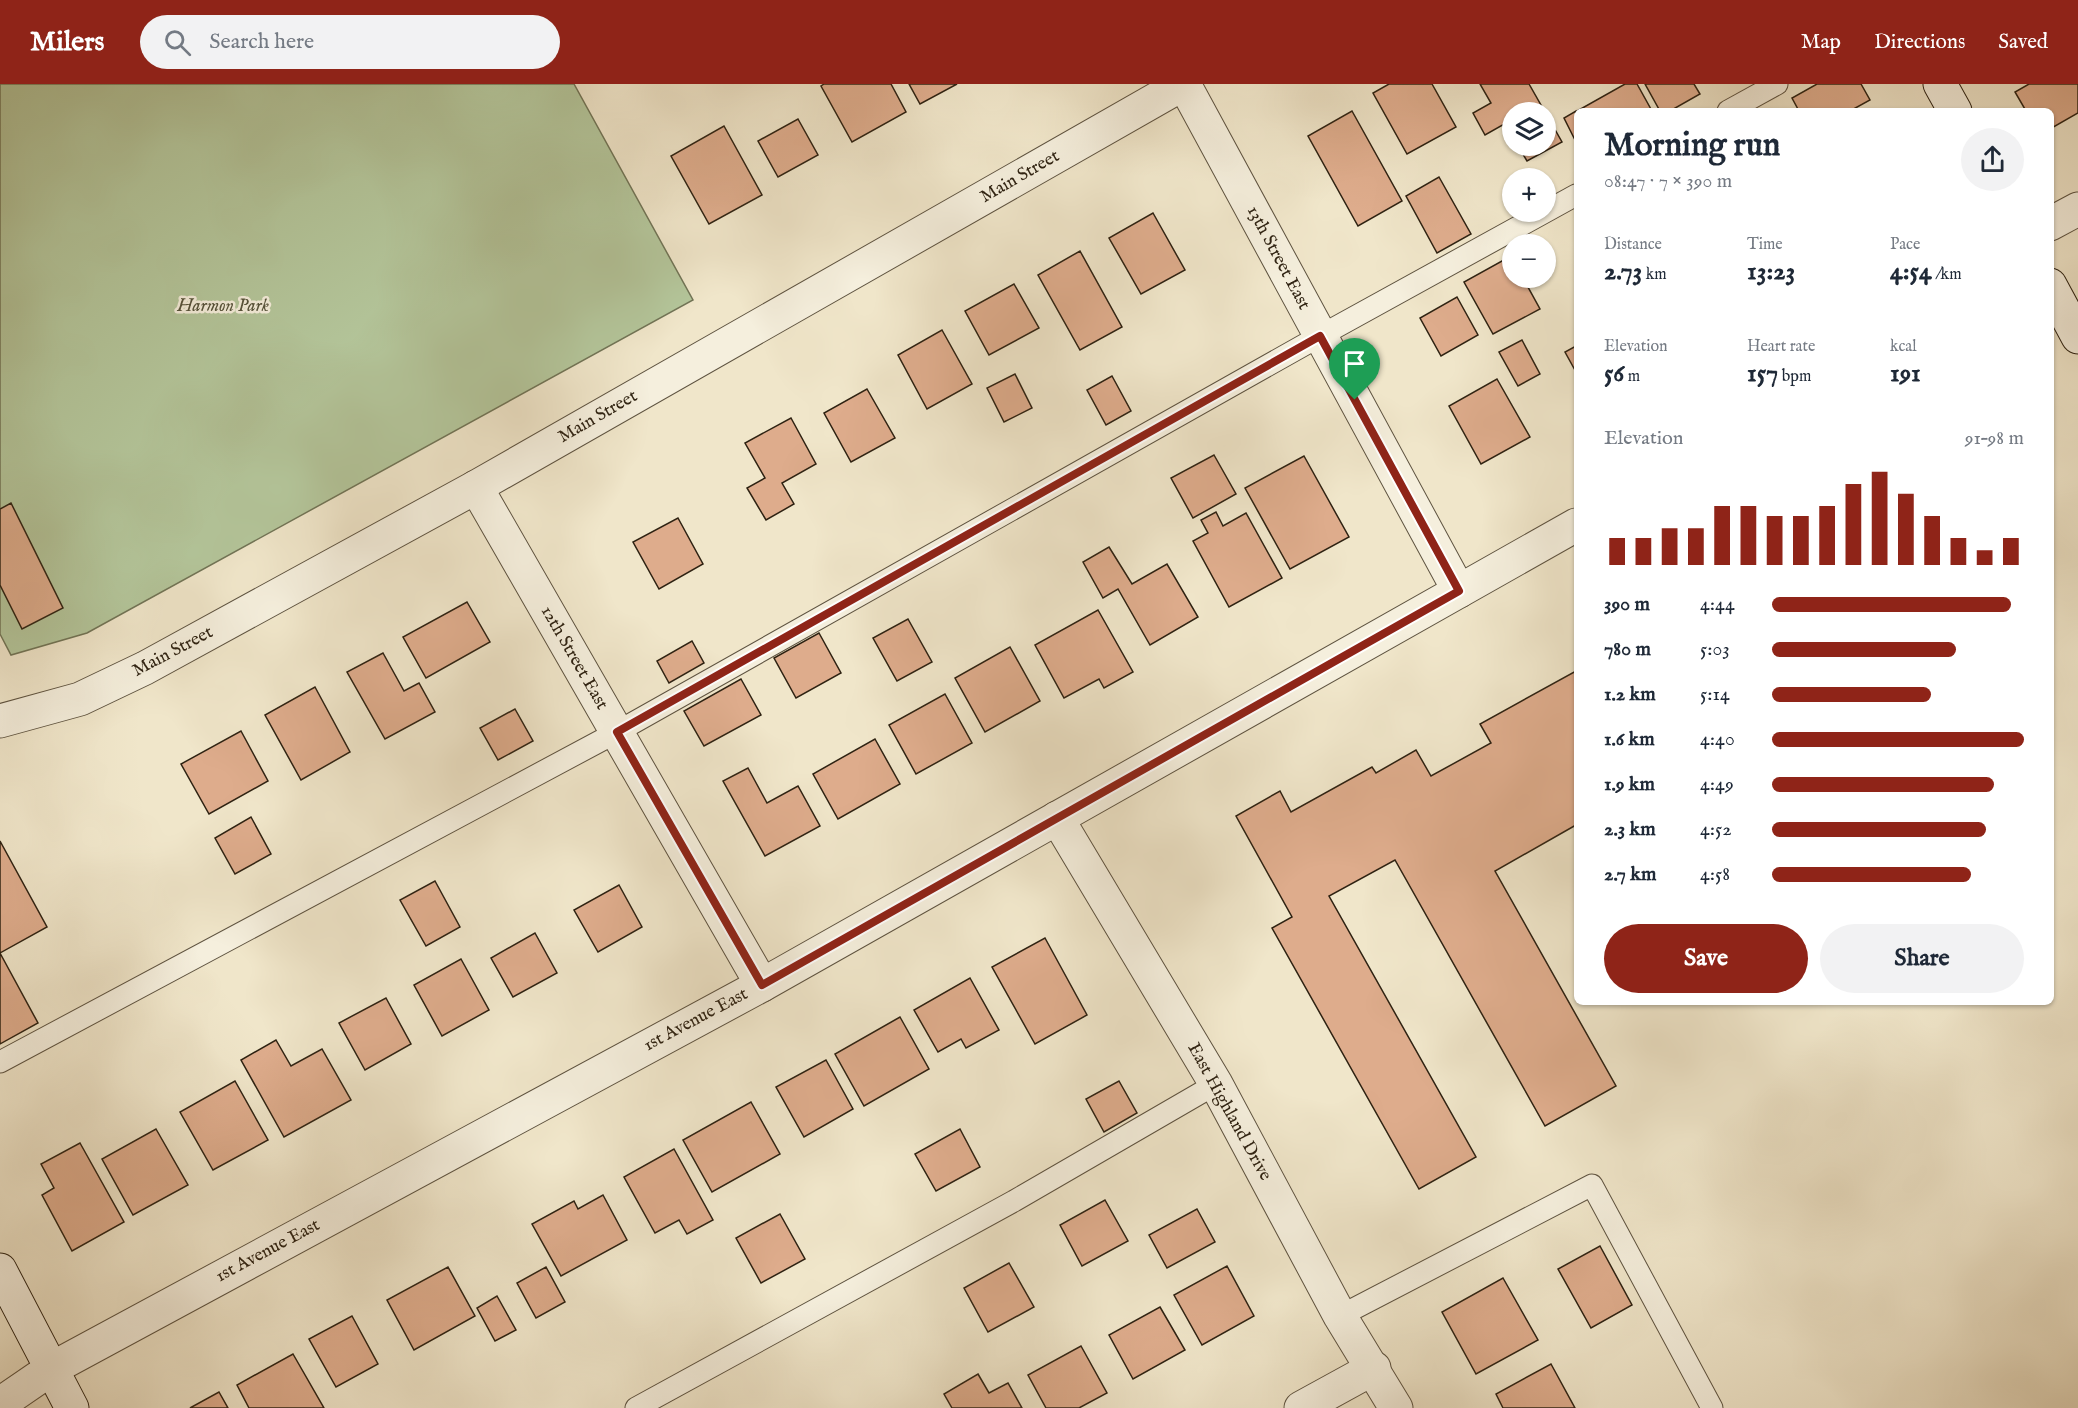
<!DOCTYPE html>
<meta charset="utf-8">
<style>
:root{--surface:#fff;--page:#f2f2f3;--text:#1f2937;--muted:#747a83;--accent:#8f2418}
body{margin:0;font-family:"IM FELL English",serif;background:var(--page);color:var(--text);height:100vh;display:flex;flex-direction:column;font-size:22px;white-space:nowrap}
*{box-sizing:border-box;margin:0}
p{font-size:20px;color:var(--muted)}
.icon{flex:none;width:33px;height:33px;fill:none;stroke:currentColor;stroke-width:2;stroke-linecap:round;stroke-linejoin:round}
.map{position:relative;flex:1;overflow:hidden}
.side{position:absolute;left:1574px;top:24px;width:480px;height:897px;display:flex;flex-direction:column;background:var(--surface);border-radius:9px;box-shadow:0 2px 4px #0004}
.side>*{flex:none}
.tools{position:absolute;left:1502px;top:18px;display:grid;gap:12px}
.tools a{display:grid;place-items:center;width:54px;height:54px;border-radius:50%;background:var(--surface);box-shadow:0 2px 4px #0004;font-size:30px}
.pin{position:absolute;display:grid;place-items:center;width:51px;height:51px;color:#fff;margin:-62px -26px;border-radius:50% 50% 50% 0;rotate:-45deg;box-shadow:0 0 6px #0007}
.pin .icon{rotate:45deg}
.round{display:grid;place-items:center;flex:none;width:63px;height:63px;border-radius:32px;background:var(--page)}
.head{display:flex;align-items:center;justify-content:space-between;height:102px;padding:0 30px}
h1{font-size:33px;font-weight:800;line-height:45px}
.stats{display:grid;grid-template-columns:repeat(3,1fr);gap:9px;height:102px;padding:6px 30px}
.stats div{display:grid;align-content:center}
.stats b{font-size:26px;font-weight:800}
.stats small{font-size:16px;font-weight:400}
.stats p{font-size:16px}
.chart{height:168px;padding:12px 30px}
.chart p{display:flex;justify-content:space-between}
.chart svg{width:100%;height:108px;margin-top:6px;stroke:var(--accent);stroke-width:6}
.cta{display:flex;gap:12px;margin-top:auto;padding:12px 30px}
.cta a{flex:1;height:69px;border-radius:36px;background:var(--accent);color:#fff;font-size:24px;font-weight:800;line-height:69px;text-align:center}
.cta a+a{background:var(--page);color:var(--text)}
ul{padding:0 30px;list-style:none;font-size:20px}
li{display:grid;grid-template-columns:96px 72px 1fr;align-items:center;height:45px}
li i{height:15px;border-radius:8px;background:var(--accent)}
header{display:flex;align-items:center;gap:36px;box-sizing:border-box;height:84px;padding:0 30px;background:var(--accent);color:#fff}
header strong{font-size:28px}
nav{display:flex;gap:33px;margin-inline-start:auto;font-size:21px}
.search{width:420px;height:54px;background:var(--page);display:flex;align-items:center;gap:15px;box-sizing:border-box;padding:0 21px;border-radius:33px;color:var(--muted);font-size:22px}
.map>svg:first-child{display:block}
.green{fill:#b4c69b;stroke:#717456;stroke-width:1.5}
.building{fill:#deac8c;stroke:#2e2212;stroke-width:1.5}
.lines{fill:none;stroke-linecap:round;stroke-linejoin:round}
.lane-casing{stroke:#5e5340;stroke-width:23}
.street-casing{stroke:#5e5340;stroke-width:35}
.secondary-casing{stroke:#2e2212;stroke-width:35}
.lane{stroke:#f5efdd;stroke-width:21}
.street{stroke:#f5efdd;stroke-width:33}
.secondary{stroke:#f5efdd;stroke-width:33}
.route-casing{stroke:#fff;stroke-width:12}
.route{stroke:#8f2418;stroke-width:8}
.labels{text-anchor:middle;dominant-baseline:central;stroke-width:5;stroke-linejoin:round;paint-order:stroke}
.street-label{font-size:18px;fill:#2e2212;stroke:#f5efdd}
.park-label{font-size:18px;font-style:italic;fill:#56533b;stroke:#f5efdd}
</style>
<header>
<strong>Milers</strong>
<div class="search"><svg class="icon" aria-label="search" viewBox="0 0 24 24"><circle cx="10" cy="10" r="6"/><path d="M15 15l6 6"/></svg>Search here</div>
<nav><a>Map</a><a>Directions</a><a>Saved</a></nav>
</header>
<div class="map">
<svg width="2078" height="1324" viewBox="0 0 2078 1324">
<rect width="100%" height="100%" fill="#f0e6ca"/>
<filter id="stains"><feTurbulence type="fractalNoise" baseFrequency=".00333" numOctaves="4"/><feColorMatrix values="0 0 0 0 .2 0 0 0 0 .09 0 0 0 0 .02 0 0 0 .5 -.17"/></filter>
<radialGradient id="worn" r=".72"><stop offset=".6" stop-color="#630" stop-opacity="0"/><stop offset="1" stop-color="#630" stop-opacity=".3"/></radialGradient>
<polygon class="green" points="0,0 574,0 693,216 87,549 11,571 0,550"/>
<g class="building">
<polygon points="824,0 891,0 906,28 852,58 821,2"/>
<polygon points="909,0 957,0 920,20"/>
<polygon points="1389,0 1432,0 1456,43 1407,70 1373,9"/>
<polygon points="1480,0 1529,0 1562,58 1527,77 1518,62 1545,62 1545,28 1512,28 1512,51 1506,39 1485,51 1473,29 1491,19"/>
<polygon points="1625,0 1637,0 1652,27 1577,27"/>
<polygon points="1645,0 1694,0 1700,10 1670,27 1660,27"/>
<polygon points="1817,0 1861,0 1870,16 1850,27 1799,27 1792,14"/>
<polygon points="2029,0 2078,0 2078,29 2050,45 2050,27 2026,27 2015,8"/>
<polygon points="1352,27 1402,117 1358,142 1308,52"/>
<polygon points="1576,27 1576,58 1564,34"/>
<polygon points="798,35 818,71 778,93 758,57"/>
<polygon points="724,42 762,111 709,140 671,72"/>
<polygon points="1439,93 1471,150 1437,169 1406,112"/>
<polygon points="1153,129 1185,186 1141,210 1109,154"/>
<polygon points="1080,167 1122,243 1080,266 1038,191"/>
<polygon points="1511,172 1512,194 1523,194 1540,225 1493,250 1464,198"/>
<polygon points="1014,200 1039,244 989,271 965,227"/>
<polygon points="1457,213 1478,251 1441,272 1420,234"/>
<polygon points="942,246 972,300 927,325 898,271"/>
<polygon points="1522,256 1540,290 1518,302 1499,268"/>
<polygon points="1576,262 1576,288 1565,268"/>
<polygon points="1015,290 1032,324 1004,338 987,304"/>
<polygon points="1112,292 1131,327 1106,341 1087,306"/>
<polygon points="1497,295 1530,353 1481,380 1449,322"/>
<polygon points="867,305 895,354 851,378 824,329"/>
<polygon points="791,334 816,380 782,399 794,420 766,436 747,404 765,394 745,359"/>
<polygon points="1214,371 1236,410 1193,434 1171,394"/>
<polygon points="1304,372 1349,453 1290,485 1245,404"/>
<polygon points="11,419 63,524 22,545 0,501 0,425"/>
<polygon points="1216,428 1223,442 1246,429 1282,494 1229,523 1193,457 1208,449 1201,436"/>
<polygon points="678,434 703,480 659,505 633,458"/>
<polygon points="1109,463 1132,500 1167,480 1198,533 1150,561 1118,505 1103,514 1083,478"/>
<polygon points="467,518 490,558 426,594 403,553"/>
<polygon points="1098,526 1133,588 1104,604 1099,595 1064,614 1035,561"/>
<polygon points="908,535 932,578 897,597 873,554"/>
<polygon points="819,549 841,589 796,614 774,574"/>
<polygon points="692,557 704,579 669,599 657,577"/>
<polygon points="1010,563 1040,617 985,648 955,594"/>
<polygon points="383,569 404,607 419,599 435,628 385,655 347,588"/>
<polygon points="1576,587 1576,741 1495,787 1616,1002 1545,1042 1395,776 1329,812 1476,1073 1419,1105 1272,844 1292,833 1236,732 1280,707 1291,728 1372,683 1376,689 1416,666 1431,692 1491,659 1480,640"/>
<polygon points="741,595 761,631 704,662 684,627"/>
<polygon points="315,603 350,668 301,696 265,631"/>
<polygon points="945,610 972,659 916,690 889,641"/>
<polygon points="515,625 533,657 498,676 480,644"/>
<polygon points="241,647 268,697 209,730 181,680"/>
<polygon points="875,655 900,700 838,735 813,690"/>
<polygon points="748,684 767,719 798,702 820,742 765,772 723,697"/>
<polygon points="251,733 271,770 235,790 215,754"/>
<polygon points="0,757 47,843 0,869"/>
<polygon points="435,797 460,843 426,862 400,816"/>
<polygon points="619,801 642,843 598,868 574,826"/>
<polygon points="535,849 557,889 513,913 491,874"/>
<polygon points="1045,854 1087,931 1035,960 992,883"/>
<polygon points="0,869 38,939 0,960"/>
<polygon points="461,875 489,926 442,952 414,901"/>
<polygon points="970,894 999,946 966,964 961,955 938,968 914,926"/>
<polygon points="386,914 411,960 365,986 339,939"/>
<polygon points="900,933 929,985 864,1022 835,970"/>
<polygon points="276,956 291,982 322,965 351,1016 284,1053 241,976"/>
<polygon points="826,976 853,1025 804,1053 776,1003"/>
<polygon points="235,997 268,1056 213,1086 180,1028"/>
<polygon points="1119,997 1137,1029 1104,1048 1086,1015"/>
<polygon points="751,1018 780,1070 712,1108 683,1056"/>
<polygon points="156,1045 188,1101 133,1131 102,1075"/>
<polygon points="960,1045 980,1083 936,1107 915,1070"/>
<polygon points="80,1059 124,1138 72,1167 42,1111 54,1104 41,1080"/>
<polygon points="674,1065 713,1136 687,1150 679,1136 655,1149 624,1093"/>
<polygon points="603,1111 627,1156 561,1192 532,1140 574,1117 578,1125"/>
<polygon points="1105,1116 1128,1157 1082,1182 1060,1141"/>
<polygon points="1197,1125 1215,1158 1167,1184 1149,1151"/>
<polygon points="780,1130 805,1175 761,1199 736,1154"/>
<polygon points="1600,1162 1632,1221 1591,1244 1558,1185"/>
<polygon points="1009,1179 1034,1223 988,1248 964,1204"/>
<polygon points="1227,1182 1254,1232 1202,1261 1174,1211"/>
<polygon points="448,1183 475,1232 414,1266 387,1216"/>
<polygon points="546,1183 565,1218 536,1234 517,1199"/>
<polygon points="1503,1194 1538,1256 1476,1290 1442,1228"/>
<polygon points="497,1212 516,1246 495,1257 477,1224"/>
<polygon points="1160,1223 1185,1266 1133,1295 1109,1251"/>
<polygon points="352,1232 378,1280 336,1303 309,1255"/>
<polygon points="1081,1262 1107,1309 1079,1324 1046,1324 1028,1291"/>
<polygon points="293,1270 324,1324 249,1324 237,1301"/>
<polygon points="1551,1280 1575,1324 1503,1324 1496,1310"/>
<polygon points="978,1290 989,1309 1008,1299 1022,1324 952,1324 944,1310"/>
<polygon points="219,1308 228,1324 190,1324"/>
</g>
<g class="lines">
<defs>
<g id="lane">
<polyline points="1728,27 1777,0"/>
<polyline points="0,978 617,648 1320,252 1576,111"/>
<polyline points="1340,1232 1592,1101 1712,1324"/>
<polyline points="636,1324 1014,1117 1216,1000"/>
</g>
<g id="street">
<polyline points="1184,0 1459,507"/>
<polyline points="2050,140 2078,125"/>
<polyline points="476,403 762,901"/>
<polyline points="0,637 80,615 145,584 476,403 1183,0"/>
<polyline points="1057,734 1216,1000 1340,1232 1396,1324"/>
<polyline points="0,1320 51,1285 762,901 1576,441"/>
<polyline points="1301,1324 1374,1284"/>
</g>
<g id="secondary">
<polyline points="1940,0 1955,27"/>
<polyline points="2050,201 2078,253"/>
<polyline points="0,1186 72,1324"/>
</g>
</defs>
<use href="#lane" class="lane-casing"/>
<use href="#street" class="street-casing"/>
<use href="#secondary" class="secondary-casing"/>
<use href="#lane" class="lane"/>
<use href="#street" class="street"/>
<use href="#secondary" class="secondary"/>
</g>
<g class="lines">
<defs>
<polygon id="route" points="1320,252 1459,507 762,901 617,648"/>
</defs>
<use href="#route" class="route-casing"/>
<use href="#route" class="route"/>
</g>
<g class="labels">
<g class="street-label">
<text transform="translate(1020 93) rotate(-30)">Main Street</text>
<text transform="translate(1278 174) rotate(62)">13th Street East</text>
<text transform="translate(598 333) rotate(-30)">Main Street</text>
<text transform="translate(173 568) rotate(-28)">Main Street</text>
<text transform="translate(574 574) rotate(60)">12th Street East</text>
<text transform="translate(696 936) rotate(-28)">1st Avenue East</text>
<text transform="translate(1229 1028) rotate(61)">East Highland Drive</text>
<text transform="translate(268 1167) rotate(-28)">1st Avenue East</text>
</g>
<g class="park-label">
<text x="223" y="222">Harmon Park</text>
</g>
</g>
<rect width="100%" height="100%" filter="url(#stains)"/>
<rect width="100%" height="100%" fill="url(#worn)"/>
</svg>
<div class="tools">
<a><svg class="icon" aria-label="layers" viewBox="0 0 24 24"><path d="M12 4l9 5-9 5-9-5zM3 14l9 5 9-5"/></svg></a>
<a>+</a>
<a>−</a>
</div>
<div class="pin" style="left:1355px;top:316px;background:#1e9e55"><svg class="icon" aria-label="arrive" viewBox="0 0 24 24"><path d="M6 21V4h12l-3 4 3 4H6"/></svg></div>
<section class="side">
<div class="head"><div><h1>Morning run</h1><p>08:47 · 7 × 390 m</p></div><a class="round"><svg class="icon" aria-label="share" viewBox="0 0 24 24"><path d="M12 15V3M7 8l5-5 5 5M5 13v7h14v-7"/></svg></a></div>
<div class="stats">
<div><p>Distance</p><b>2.73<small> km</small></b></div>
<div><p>Time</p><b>13:23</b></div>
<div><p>Pace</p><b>4:54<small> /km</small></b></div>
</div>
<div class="stats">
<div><p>Elevation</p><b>56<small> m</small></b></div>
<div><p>Heart rate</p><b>157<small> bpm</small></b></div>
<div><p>kcal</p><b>191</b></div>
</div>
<div class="chart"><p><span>Elevation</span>91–98 m</p>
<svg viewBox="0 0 160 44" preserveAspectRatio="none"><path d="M5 44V33M15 44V33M25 44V29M35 44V29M45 44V20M55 44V20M65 44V24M75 44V24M85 44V20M95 44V11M105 44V6M115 44V15M125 44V24M135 44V33M145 44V38M155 44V33"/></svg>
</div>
<ul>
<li><b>390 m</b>4:44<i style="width:95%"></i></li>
<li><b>780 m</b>5:03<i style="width:73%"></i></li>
<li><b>1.2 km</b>5:14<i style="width:63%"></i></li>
<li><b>1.6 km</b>4:40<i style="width:100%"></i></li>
<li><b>1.9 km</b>4:49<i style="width:88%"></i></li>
<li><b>2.3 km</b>4:52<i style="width:85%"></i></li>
<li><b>2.7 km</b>4:58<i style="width:79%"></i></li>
</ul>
<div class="cta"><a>Save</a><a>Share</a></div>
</section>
</div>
